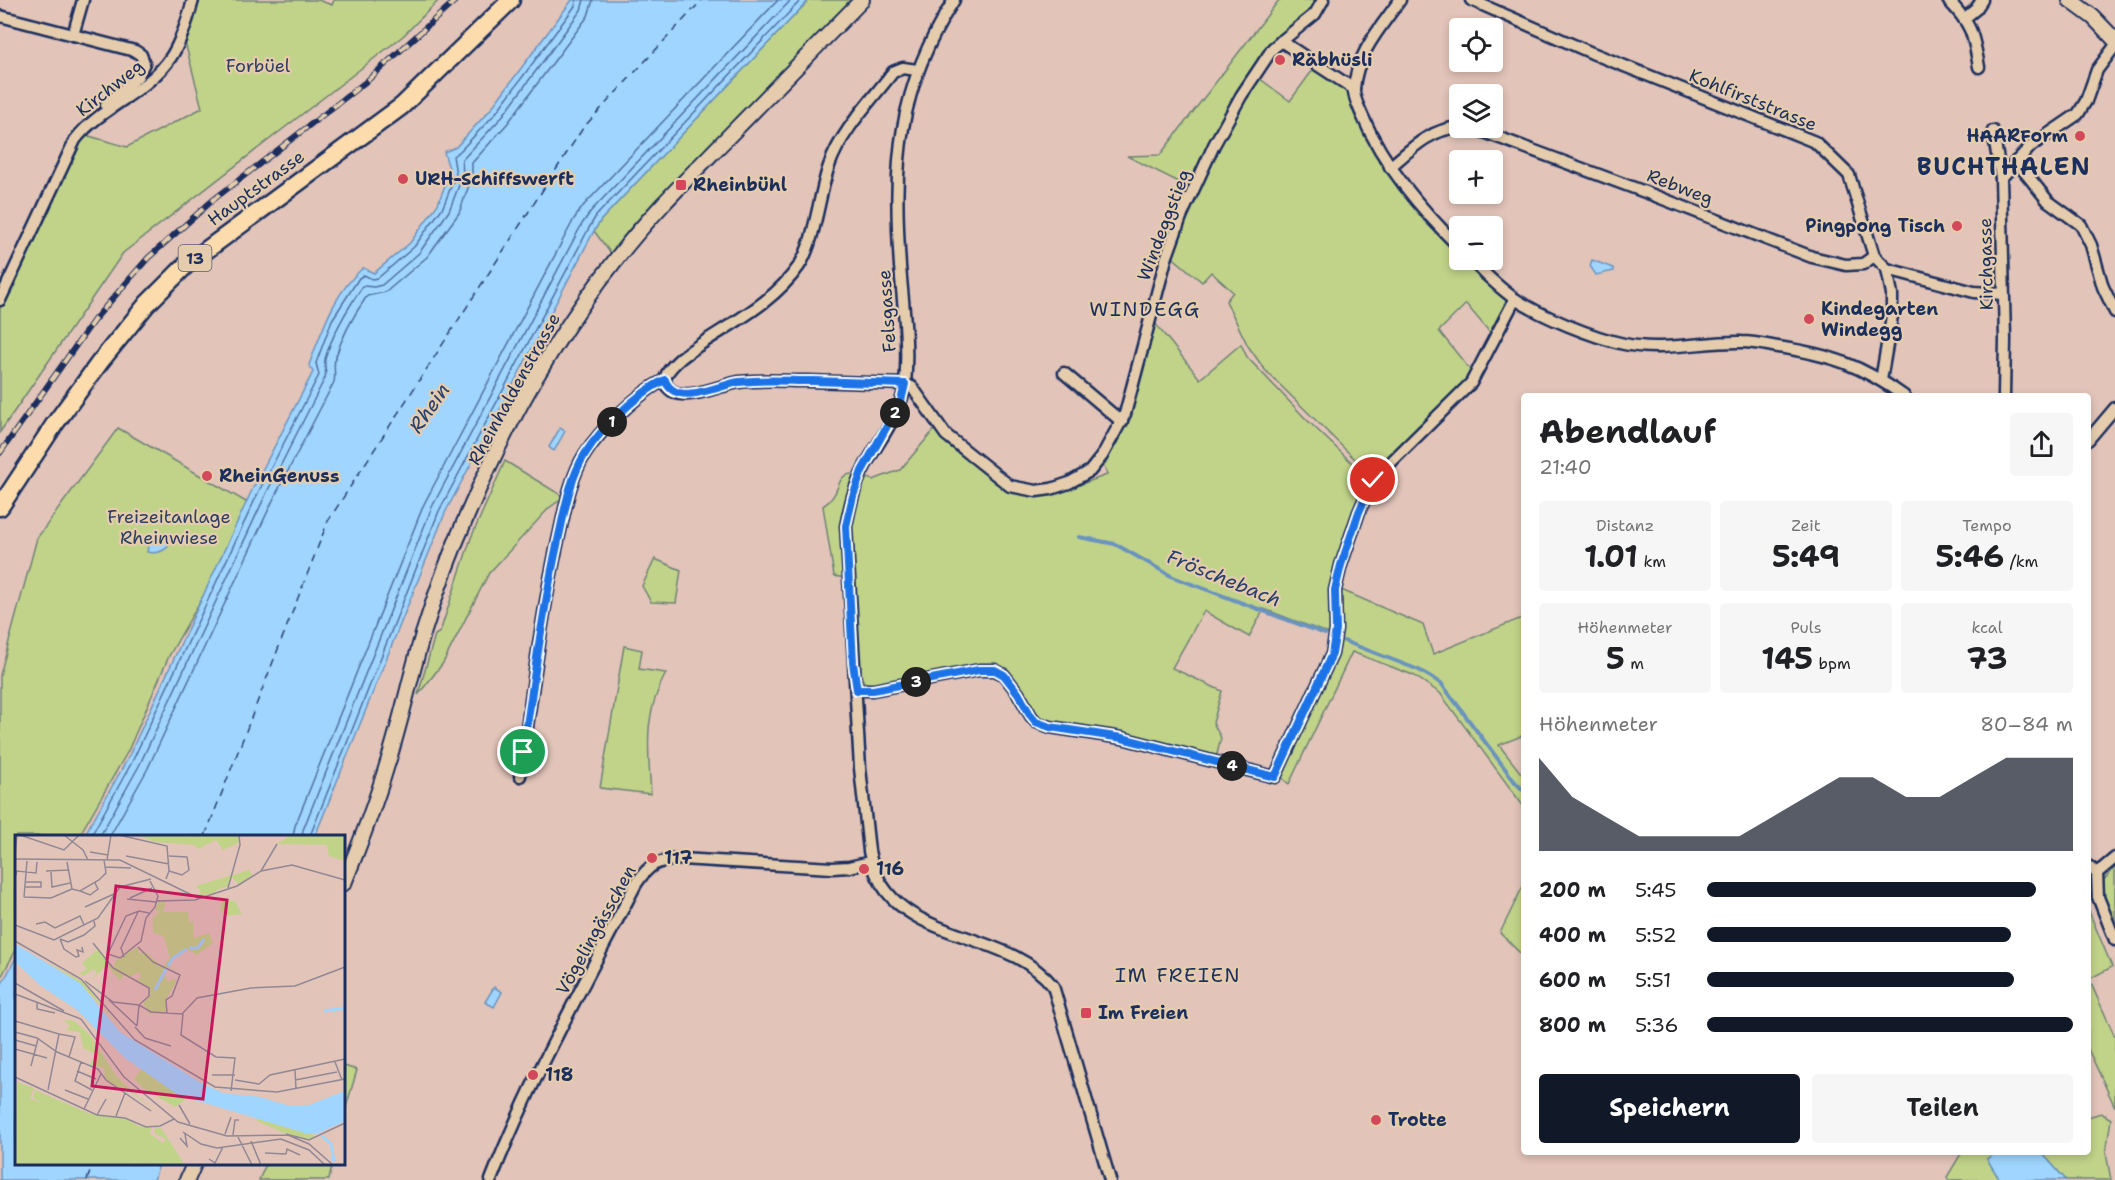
<!DOCTYPE html>
<html lang="de">
<meta charset="utf-8">
<style>
:root{--surface:#fff;--page:#f6f6f6;--text:#202124;--muted:#757577;--accent:#111827}
body{margin:0;font-family:"Shantell Sans",sans-serif;background:var(--page);color:var(--text);height:100vh;display:flex;flex-direction:column;font-size:22px;white-space:nowrap}
*{box-sizing:border-box;margin:0}
p{font-size:20px;color:var(--muted)}
.icon{flex:none;width:33px;height:33px;fill:none;stroke:currentColor;stroke-width:2;stroke-linecap:round;stroke-linejoin:round}
.map{position:relative;flex:1;overflow:hidden}
.sheet{position:absolute;left:1521px;top:393px;width:570px;height:762px;display:flex;flex-direction:column;background:var(--surface);border-radius:6px;box-shadow:0 3px 9px #0003}
.sheet>*{flex:none}
.tools{position:absolute;left:1449px;top:18px;display:grid;gap:12px}
.tools a{display:grid;place-items:center;width:54px;height:54px;border-radius:6px;background:var(--surface);box-shadow:0 3px 9px #0003;font-size:30px}
.pin{position:absolute;display:grid;place-items:center;width:51px;height:51px;color:#fff;margin:-26px;border:3px solid #fff;border-radius:50%;box-shadow:0 2px 6px #0007}
.km{position:absolute;width:30px;height:30px;margin:-15px;border-radius:50%;background:#222;color:#fff;font-size:16px;line-height:30px;text-align:center}
.round{display:grid;place-items:center;flex:none;width:63px;height:63px;border-radius:6px;background:var(--page)}
.overview{display:flex;align-items:center;justify-content:space-between;height:102px;padding:0 18px}
h1{font-size:33px;font-weight:700;line-height:45px}
.stats{display:grid;grid-template-columns:repeat(3,1fr);gap:9px;height:102px;padding:6px 18px}
.stats div{display:grid;align-content:center;border-radius:6px;background:var(--page);text-align:center}
.stats b{font-size:30px;font-weight:700}
.stats small{font-size:16px;font-weight:400}
.stats p{font-size:16px}
.chart{height:168px;padding:12px 18px}
.chart p{display:flex;justify-content:space-between}
.chart svg{width:100%;height:108px;margin-top:6px;fill:var(--accent);opacity:.7}
.action{display:flex;gap:12px;margin-top:auto;padding:12px 18px}
.action a{flex:1;height:69px;border-radius:6px;background:var(--accent);color:#fff;font-size:24px;font-weight:700;line-height:69px;text-align:center}
.action a+a{background:var(--page);color:var(--text)}
ul{padding:0 18px;list-style:none;font-size:20px}
li{display:grid;grid-template-columns:96px 72px 1fr;align-items:center;height:45px}
li i{height:15px;border-radius:8px;background:var(--accent)}
.map>svg:first-child{display:block}
.green{fill:#c1d389;stroke:#6e8174;stroke-width:1.5}
.water{fill:#9fd5fe;stroke:#6a93be;stroke-width:1.5}
.lines{fill:none;stroke-linecap:round;stroke-linejoin:round}
.shore{stroke:#50719e;stroke-width:1.5}
.stream{stroke:#6a93be;stroke-width:4}
.ferry{stroke:#28406e;stroke-width:1.5;stroke-dasharray:8 6;stroke-linecap:butt}
.street-casing{stroke:#1b2f5e;stroke-width:15}
.secondary-casing{stroke:#1b2f5e;stroke-width:18}
.primary-casing{stroke:#1b2f5e;stroke-width:21}
.street{stroke:#e5ccad;stroke-width:10}
.secondary{stroke:#e5ccad;stroke-width:14}
.primary{stroke:#fcdcac;stroke-width:16}
.rail-casing{stroke:#1b2f5e;stroke-width:6}
.rail{stroke:#e5ccad;stroke-width:4;stroke-dasharray:11;stroke-linecap:butt}
.route-casing{stroke:#fff;stroke-width:12}
.route{stroke:#1a73e8;stroke-width:8}
.poi-dot{fill:#d1495b;stroke:#e5ccad;stroke-width:2}
.labels{text-anchor:middle;dominant-baseline:central;stroke-width:4.5;stroke-linejoin:round;paint-order:stroke}
.shield{fill:#e5ccad;stroke:#585e76;stroke-width:1.5}
.shield-label{font-size:16px;font-weight:bold;fill:#1b2f5e}
.poi-label{font-size:18px;font-weight:bold;fill:#1b2f5e;stroke:#e5ccad;text-anchor:start}
.park-label{font-size:18px;fill:#2c3f62;stroke:#e5ccad}
.street-label{font-size:18px;fill:#1b2f5e;stroke:#e5ccad}
.neighbourhood-label{font-size:20px;letter-spacing:1.5px;fill:#1b2f5e;stroke:#e5ccad}
.water-label{font-size:20px;font-style:italic;fill:#28406e;stroke:#e5ccad}
.district-label{font-size:24px;font-weight:bold;letter-spacing:1.5px;fill:#1b2f5e;stroke:#e5ccad}
.inset-river{fill:none;stroke:#9fd5fe;stroke-width:3}
.inset-road{fill:none;stroke:#928895;stroke-width:1.5}
.view{fill:#c2185b;fill-opacity:0.15;stroke:#c2185b;stroke-width:3}
.inset-edge{fill:none;stroke:#1b2f5e;stroke-width:3}
</style>
<div class="map">
<svg width="2115" height="1180" viewBox="0 0 2115 1180">
<rect width="100%" height="100%" fill="#e2c4b9"/>
<filter id="ink" filterUnits="userSpaceOnUse"><feTurbulence type="fractalNoise" baseFrequency=".0167" numOctaves="2"/><feDisplacementMap in="SourceGraphic" scale="12" xChannelSelector="R" yChannelSelector="G"/><feConvolveMatrix kernelMatrix="1 2 1 2 8 2 1 2 1" color-interpolation-filters="sRGB"/></filter>
<g filter="url(#ink)">
<g class="green">
<polygon points="197,0 318,0 332,5 334,0 439,0 403,36 123,253 0,432 0,309 69,156 82,134 127,147 202,108 185,42"/>
<polygon points="809,0 853,0 612,255 594,231 601,220"/>
<polygon points="1279,0 1319,0 1252,73 1290,101 1315,67 1349,91 1354,114 1386,169 1424,221 1459,255 1460,260 1464,260 1508,302 1492,335 1466,304 1439,331 1471,371 1465,382 1372,476 1265,370 1248,346 1226,301 1233,292 1211,272 1202,282 1170,255 1195,190 1127,156 1160,155"/>
<path d="M1154,322l46,57 41,-35 6,13 59,62 64,61 -31,79 -7,76 -68,-26 -15,28 -45,-26 -32,57 50,23 -9,32 8,15 -5,20 -174,-39 -10,-7 -35,-46 -117,19 -15,-2 -7,-10 -7,-94 -17,-3 -11,-70c25,-15 5,-44 50,-26l27,-10 34,-40 82,62 38,2 53,-19 -5,-16 25,-37z"/>
<polygon points="118,428 248,503 207,589 169,656 128,751 79,836 16,836 16,950 0,979 0,675 37,538"/>
<polygon points="505,461 564,497 549,508 489,573 443,663 418,695 435,635 440,632 471,538"/>
<polygon points="655,559 681,570 676,603 651,602 642,586"/>
<polygon points="1339,589 1423,625 1433,654 1524,617 1524,735 1499,745 1524,777 1524,807 1440,693 1413,675 1352,652 1289,784 1280,776 1340,646"/>
<path d="M624,646l18,4 -3,19 27,4c-23,43 -18,74 -15,121l-51,-6z"/>
<polygon points="2115,867 2115,928 2104,898 2103,881"/>
<polygon points="1524,884 1524,957 1500,933"/>
<polygon points="2088,909 2112,967 2089,979 2115,1037 2115,1107 2088,1049"/>
<polygon points="344,1066 357,1070 344,1114"/>
<polygon points="2101,1113 2111,1119 2106,1153 2111,1180 2066,1180 2041,1152 2088,1152 2088,1117"/>
<polygon points="1962,1152 1996,1152 1987,1159 2000,1180 1948,1180 1947,1177"/>
<polygon points="266,1164 332,1164 329,1180 259,1180"/>
</g>
<g class="water">
<path d="M572,0h237l-208,220 -7,11 -149,282 -130,323h-231l43,-76 126,-272 60,-116 -4,-7c13,-34 25,-73 54,-97l11,5 36,-30 28,-39 12,-32 -6,-20 12,-5 34,-37z"/>
<polygon points="1592,260 1613,268 1614,271 1596,275 1590,266"/>
<polygon points="560,428 565,431 554,451 549,447"/>
<path d="M166,533l7,5c-4,11 -13,17 -26,14 1,-13 9,-15 19,-19z"/>
<polygon points="16,958 16,1164 159,1164 154,1180 0,1180 0,987"/>
<polygon points="494,987 502,992 494,1007 485,1002"/>
<polygon points="1996,1152 2041,1152 2066,1180 2000,1180 1987,1159"/>
</g>
<g class="lines">
<g class="shore">
<polyline points="91,836 132,762 259,491 319,375 316,363 332,320 359,278 364,275 372,279 378,278 414,247 443,207 456,174 453,156 460,151 495,114 575,6 576,0"/>
<path d="M100,836l39,-70 127,-272 59,-116c2,-7 -1,-12 0,-19 8,-27 22,-50 38,-73l11,1 8,-2 37,-32 30,-42 14,-36 -1,-15 39,-42 80,-108 3,-10"/>
<path d="M110,836l37,-66 127,-272 60,-116c2,-8 -1,-15 1,-23 7,-23 18,-43 32,-63l19,-4 41,-35 32,-44 13,-36v-14l35,-39 81,-108 5,-16"/>
<polyline points="293,836 295,826 424,504 574,219 584,205 778,0"/>
<polyline points="302,836 303,830 432,507 582,224 591,211 791,0"/>
<polyline points="310,836 439,511 589,228 596,216 801,0"/>
</g>
<g class="stream">
<polyline points="1079,537 1115,544 1173,577 1325,634"/>
<polyline points="1344,641 1419,670 1441,683 1515,782 1524,791"/>
</g>
<g class="ferry">
<polyline points="205,836 328,521 583,128 702,0"/>
<polyline points="87,1180 93,1164"/>
</g>
<defs>
<g id="street">
<path d="M954,0c-57,89 -61,164 -54,266 3,39 9,79 5,118 -3,29 -29,60 -42,86 -9,17 -13,37 -17,56l14,242 9,83c18,96 134,73 184,135l57,194"/>
<path d="M1400,0c-19,27 -44,54 -46,89 -1,8 5,18 8,26 22,51 59,94 98,133"/>
<polyline points="1471,0 1592,53 1815,142 1849,175 1874,256 1887,269 1892,294 1892,316 1881,380"/>
<path d="M1948,0c24,25 25,33 31,67"/>
<polyline points="0,16 135,51 141,55 144,63 138,76 106,105"/>
<polyline points="1965,18 1976,9 1982,0"/>
<polyline points="73,35 83,0"/>
<polyline points="1281,41 1354,89"/>
<path d="M917,70l-14,-2 -10,4c-22,29 -52,59 -64,94 -10,28 -14,76 -30,100 -29,42 -79,62 -118,92 -9,8 -25,22 -9,33 15,10 49,-6 67,-9 23,-3 46,-1 69,-1 33,1 65,2 97,3l7,3 34,48 64,51 26,5 15,-2 18,-6 21,-12 12,-15 23,-42 41,-155 15,-42 33,-72 27,-49 32,-48 42,-34 8,-14"/>
<polyline points="1473,128 1653,195 1812,257 1846,265 1863,264 1874,256"/>
<polyline points="1993,131 2001,178 2005,339 2004,396"/>
<polyline points="2016,161 2048,201 2081,225 2091,245 2103,287 2115,312"/>
<path d="M1390,167c21,-18 40,-38 70,-40"/>
<polyline points="2001,178 2031,146 2078,114 2086,101 2097,70 2115,46"/>
<path d="M1471,260c13,13 28,28 44,39 28,18 77,38 109,45 38,8 80,-3 118,-2 12,0 25,3 36,5 53,8 83,18 126,49"/>
<polyline points="1887,269 1974,292 2003,294"/>
<path d="M0,300l75,-160c26,-34 72,-47 96,-83 11,-17 17,-38 22,-57"/>
<polyline points="1064,373 1122,422"/>
<polyline points="2088,440 2115,408"/>
<polyline points="857,690 873,690 979,670 995,670 1004,675 1018,693 1031,716 1036,722 1050,727 1122,738 1275,777 1332,654 1336,630 1335,590 1341,565 1359,512 1373,480 1471,383 1515,299"/>
<path d="M520,776c12,-80 21,-161 39,-240 6,-27 11,-58 26,-82 15,-24 54,-62 80,-74"/>
<polyline points="2088,866 2097,873 2098,897 2115,940"/>
<polyline points="2097,873 2115,858"/>
<path d="M491,1180c40,-102 95,-199 145,-296 14,-21 20,-23 45,-25l151,9 17,-1 22,-5"/>
</g>
<g id="secondary">
<polyline points="2070,0 2093,17 2115,40"/>
<path d="M344,883c16,-39 31,-78 43,-118 14,-43 23,-88 36,-131 13,-42 28,-83 46,-123 38,-89 88,-177 148,-253 33,-43 72,-81 110,-120 45,-46 90,-92 135,-138"/>
<polyline points="187,1180 194,1164"/>
</g>
<polyline id="primary" points="0,507 54,425 100,362 147,304 186,265 402,106 511,0"/>
</defs>
<use href="#street" class="street-casing"/>
<use href="#secondary" class="secondary-casing"/>
<use href="#primary" class="primary-casing"/>
<use href="#street" class="street"/>
<use href="#secondary" class="secondary"/>
<use href="#primary" class="primary"/>
<defs>
<polyline id="rail" points="0,453 94,320 148,258 213,200 368,80 456,0"/>
</defs>
<use href="#rail" class="rail-casing"/>
<use href="#rail" class="rail"/>
</g>
</g>
<g class="lines" filter="url(#ink)">
<defs>
<path id="route" d="M523,752c11,-72 20,-145 36,-216 6,-27 11,-58 26,-82 15,-25 54,-62 80,-74 10,28 54,5 74,2 25,-3 49,-1 74,-1 31,1 62,2 92,3l-4,17 -39,70 -9,25 -7,30 7,137 4,27h16l106,-20h16l9,5 14,18 13,23 5,6 14,5 72,11 153,39 57,-123 4,-24 -1,-40 6,-25 18,-53 14,-32"/>
</defs>
<use href="#route" class="route-casing"/>
<use href="#route" class="route"/>
</g>
<g class="poi-dot">
<circle cx="1280" cy="60" r="6"/>
<circle cx="2080" cy="136" r="6"/>
<circle cx="403" cy="179" r="6"/>
<rect x="675" y="179" width="12" height="12" rx="3"/>
<circle cx="1957" cy="226" r="6"/>
<circle cx="1809" cy="319" r="6"/>
<circle cx="207" cy="476" r="6"/>
<circle cx="652" cy="858" r="6"/>
<circle cx="864" cy="869" r="6"/>
<rect x="1080" y="1007" width="12" height="12" rx="3"/>
<circle cx="533" cy="1075" r="6"/>
<circle cx="1376" cy="1120" r="6"/>
</g>
<g class="labels">
<rect class="shield" x="178.5" y="245" width="33" height="26" rx="4.5"/>
<g class="shield-label">
<text x="195" y="258">13</text>
</g>
<g class="poi-label">
<text x="1292" y="60">Räbhüsli</text>
<text x="2068" y="136" text-anchor="end">HAARForm</text>
<text x="415" y="179">URH-Schiffswerft</text>
<text x="693" y="185">Rheinbühl</text>
<text x="1945" y="226" text-anchor="end">Pingpong Tisch</text>
<text x="1821" y="309">Kindegarten<tspan x="1821" dy="21">Windegg</tspan></text>
<text x="219" y="476">RheinGenuss</text>
<text x="664" y="858">117</text>
<text x="876" y="869">116</text>
<text x="1098" y="1013">Im Freien</text>
<text x="545" y="1075">118</text>
<text x="1388" y="1120">Trotte</text>
</g>
<g class="park-label">
<text x="258" y="66">Forbüel</text>
<text x="169" y="517">Freizeitanlage<tspan x="169" dy="21">Rheinwiese</tspan></text>
</g>
<g class="street-label">
<text transform="translate(110 88) rotate(-38)">Kirchweg</text>
<text transform="translate(1753 100) rotate(22)">Kohlfirststrasse</text>
<text transform="translate(1680 187) rotate(21)">Rebweg</text>
<text transform="translate(256 188) rotate(-36)">Hauptstrasse</text>
<text transform="translate(1164 225) rotate(-69)">Windeggstieg</text>
<text transform="translate(1986 264) rotate(-91)">Kirchgasse</text>
<text transform="translate(887 311) rotate(-94)">Felsgasse</text>
<text transform="translate(514 389) rotate(-61)">Rheinhaldenstrasse</text>
<text transform="translate(596 930) rotate(-61)">Vögelingässchen</text>
</g>
<g class="neighbourhood-label">
<text x="1145" y="309">WINDEGG</text>
<text x="1178" y="975">IM FREIEN</text>
</g>
<g class="water-label">
<text transform="translate(429 408) rotate(-55)">Rhein</text>
<text transform="translate(1224 578) rotate(22)">Fröschebach</text>
</g>
<g class="district-label">
<text x="2004" y="167">BUCHTHALEN</text>
</g>
</g>
<g transform="translate(15 835)">
<rect width="330" height="330" fill="#e2c4b9"/>
<path d="M123,0h101l1,7 -17,8 -7,-10 -18,9 -4,-4 -39,-3zM276,0h54v26l-16,-5 -2,-11 -50,-1zM234,35l3,5 -13,10 -7,-8 -3,9 -13,4 1,3 -20,3 4,-4 -5,-6zM207,65l13,1 7,13 -17,2 -5,-7zM143,67h8l-3,10h25l1,10 4,-1 1,17 15,-5 4,10 -16,12 -8,-5 -15,8 -5,8 12,7 -13,-6 -4,6 4,10 3,-4 6,1 -10,18 -1,14 -17,2 -6,-11 7,-7 -1,-9 -13,-6 5,-4 -3,-5 -9,6 -5,-3 -4,6 -13,-16 -17,16 7,-8 -3,-4 -11,7 -3,-3 7,-4 -5,-6 16,-14 15,19 3,-8 22,-13 1,7 5,-3 19,16 7,-9 -6,-21 -11,-5v-14l7,-7 -5,-1zM32,127l36,20 40,49 -43,-48zM49,185l10,1 16,14 27,42 37,34 -25,-21 -2,3 -22,-14 -1,-11 -14,-3 6,-11 -13,-6 -3,-16 -14,-2 4,-4zM127,233l22,14 23,16 -12,9 -32,-19 -9,-9zM2,247l17,6 -4,11 13,4 -10,-5 2,-8 53,23 39,6 11,7 14,2 -2,6 13,9 3,-4 -11,-5v-7l6,1 24,37h-170zM242,283l55,16 3,3 -8,3 -23,-7 -27,-12z" fill="#c1d389"/>
<path d="M0,109l65,39 40,49 83,52 20,9 37,4 26,8h23l36,-14v30l-26,12h-14l-127,-38 -53,-37 -48,-48 -36,-24 -26,-24z" fill="#9fd5fe"/>
<path class="inset-river" d="M174,113h9l6,-9M0,116l65,45 31,36 34,29 66,33 36,13 48,10 20,1 30,-12M153,131l5,-8 14,-9M140,155l11,-21M309,176l21,-3M307,301l9,8 3,18"/>
<path class="inset-road" d="M5,0l44,15 15,-15M49,0l19,15 5,10M104,0l48,11 2,25 -3,8M75,17l18,3M0,19l2,-19M111,21l43,8M0,24l105,1 78,38M92,25l4,-25M52,27l5,27M90,32l26,1M31,36l23,-1M154,36l13,4 7,-5 -2,-13 -18,-1M246,36l16,-27M36,37l1,15 18,-4M0,42l2,-6 19,2 1,-11M10,52h16v-5h-16M213,53l12,-43 -1,-10M57,54l8,2 19,-11 7,-7 -2,-13M65,56l10,4 8,-6 -3,-6M9,62l27,1 21,-9M9,62l3,-36M115,63l22,-10M112,64l29,3M142,66l38,-1 42,-14 24,-15 31,-6 53,15M70,72l29,-13M134,78l-10,-2 -13,5 -18,38 12,4 21,-17 5,-23 9,-11 3,-11 -8,-15M21,89l9,-2 10,6 25,-12 4,9M0,90l39,15 44,-22 22,-31 31,-8M45,104l4,10 12,8 3,-1 -2,-6 6,2 -1,-5M45,104l8,3 16,-7 11,-9 -1,-5M0,106l66,38 54,61 80,47 62,5 68,-13M78,108l20,25 36,20v8l-10,9 -2,21M123,112l15,15 27,13 -8,21 -6,4 1,13M109,122l-3,-9 17,-36M70,146l28,21 26,3 12,7 31,2 15,-16 54,-10 44,-2 50,-19M0,148l49,28M0,159l66,25 43,58 54,45 49,14 61,-1 21,9 24,21M94,165l28,26M22,168v6l18,4M168,179l-2,21 35,22 19,1 -4,33M0,186l44,13 -11,56M120,192l10,11 26,8M0,197l22,6 20,14 41,17 8,11 45,31M44,199l16,3 -6,20M0,205l21,6M0,214l32,9M66,227l-6,19 17,9M320,227l7,18M16,231l7,-27M280,235l1,19M62,236l19,8M197,240h23M0,242l82,38 28,3 21,9 14,-1 14,-7M220,245l24,4 11,-9 75,-16M280,245l42,-8M50,255l23,9M164,270l11,19M69,274l17,-35M82,280l9,-16M101,281l9,-23M168,297l18,12 16,4 64,-9 28,11 16,15M210,299l6,-17M271,299l23,6 36,-17M218,300l2,-15h4M223,302l14,28M165,303l7,8 -2,-12M236,306l10,24M250,318l21,1M271,319l1,-5 13,6M194,324l6,4 8,-16"/>
<path class="view" d="M101,51l111,14 -24,199 -111,-13z"/>
<rect width="330" height="330" class="inset-edge"/>
</g>
</svg>
<div class="tools">
<a><svg class="icon" aria-label="locate" viewBox="0 0 24 24"><circle cx="12" cy="12" r="6"/><path d="M12 2v4M12 18v4M2 12h4M18 12h4"/></svg></a>
<a><svg class="icon" aria-label="layers" viewBox="0 0 24 24"><path d="M12 4l9 5-9 5-9-5zM3 14l9 5 9-5"/></svg></a>
<a>+</a>
<a>−</a>
</div>
<div class="pin" style="left:523px;top:752px;background:#1e9e55"><svg class="icon" aria-label="arrive" viewBox="0 0 24 24"><path d="M6 21V4h12l-3 4 3 4H6"/></svg></div>
<div class="pin" style="left:1373px;top:480px;background:#d93025"><svg class="icon" aria-label="check" viewBox="0 0 24 24"><path d="M5 12l5 5 9-10"/></svg></div>
<b class="km" style="left:612px;top:422px">1</b>
<b class="km" style="left:895px;top:413px">2</b>
<b class="km" style="left:916px;top:682px">3</b>
<b class="km" style="left:1232px;top:766px">4</b>
<section class="sheet">
<div class="overview"><div><h1>Abendlauf</h1><p>21:40</p></div><a class="round"><svg class="icon" aria-label="share" viewBox="0 0 24 24"><path d="M12 15V3M7 8l5-5 5 5M5 13v7h14v-7"/></svg></a></div>
<div class="stats">
<div><p>Distanz</p><b>1.01<small> km</small></b></div>
<div><p>Zeit</p><b>5:49</b></div>
<div><p>Tempo</p><b>5:46<small> /km</small></b></div>
</div>
<div class="stats">
<div><p>Höhenmeter</p><b>5<small> m</small></b></div>
<div><p>Puls</p><b>145<small> bpm</small></b></div>
<div><p>kcal</p><b>73</b></div>
</div>
<div class="chart"><p><span>Höhenmeter</span>80–84 m</p>
<svg viewBox="0 0 160 44" preserveAspectRatio="none"><path d="M0 44V6L10 22L20 30L30 38L40 38L50 38L60 38L70 30L80 22L90 14L100 14L110 22L120 22L130 14L140 6L150 6L160 6V44z"/></svg>
</div>
<ul>
<li><b>200 m</b>5:45<i style="width:90%"></i></li>
<li><b>400 m</b>5:52<i style="width:83%"></i></li>
<li><b>600 m</b>5:51<i style="width:84%"></i></li>
<li><b>800 m</b>5:36<i style="width:100%"></i></li>
</ul>
<div class="action"><a>Speichern</a><a>Teilen</a></div>
</section>
</div>
